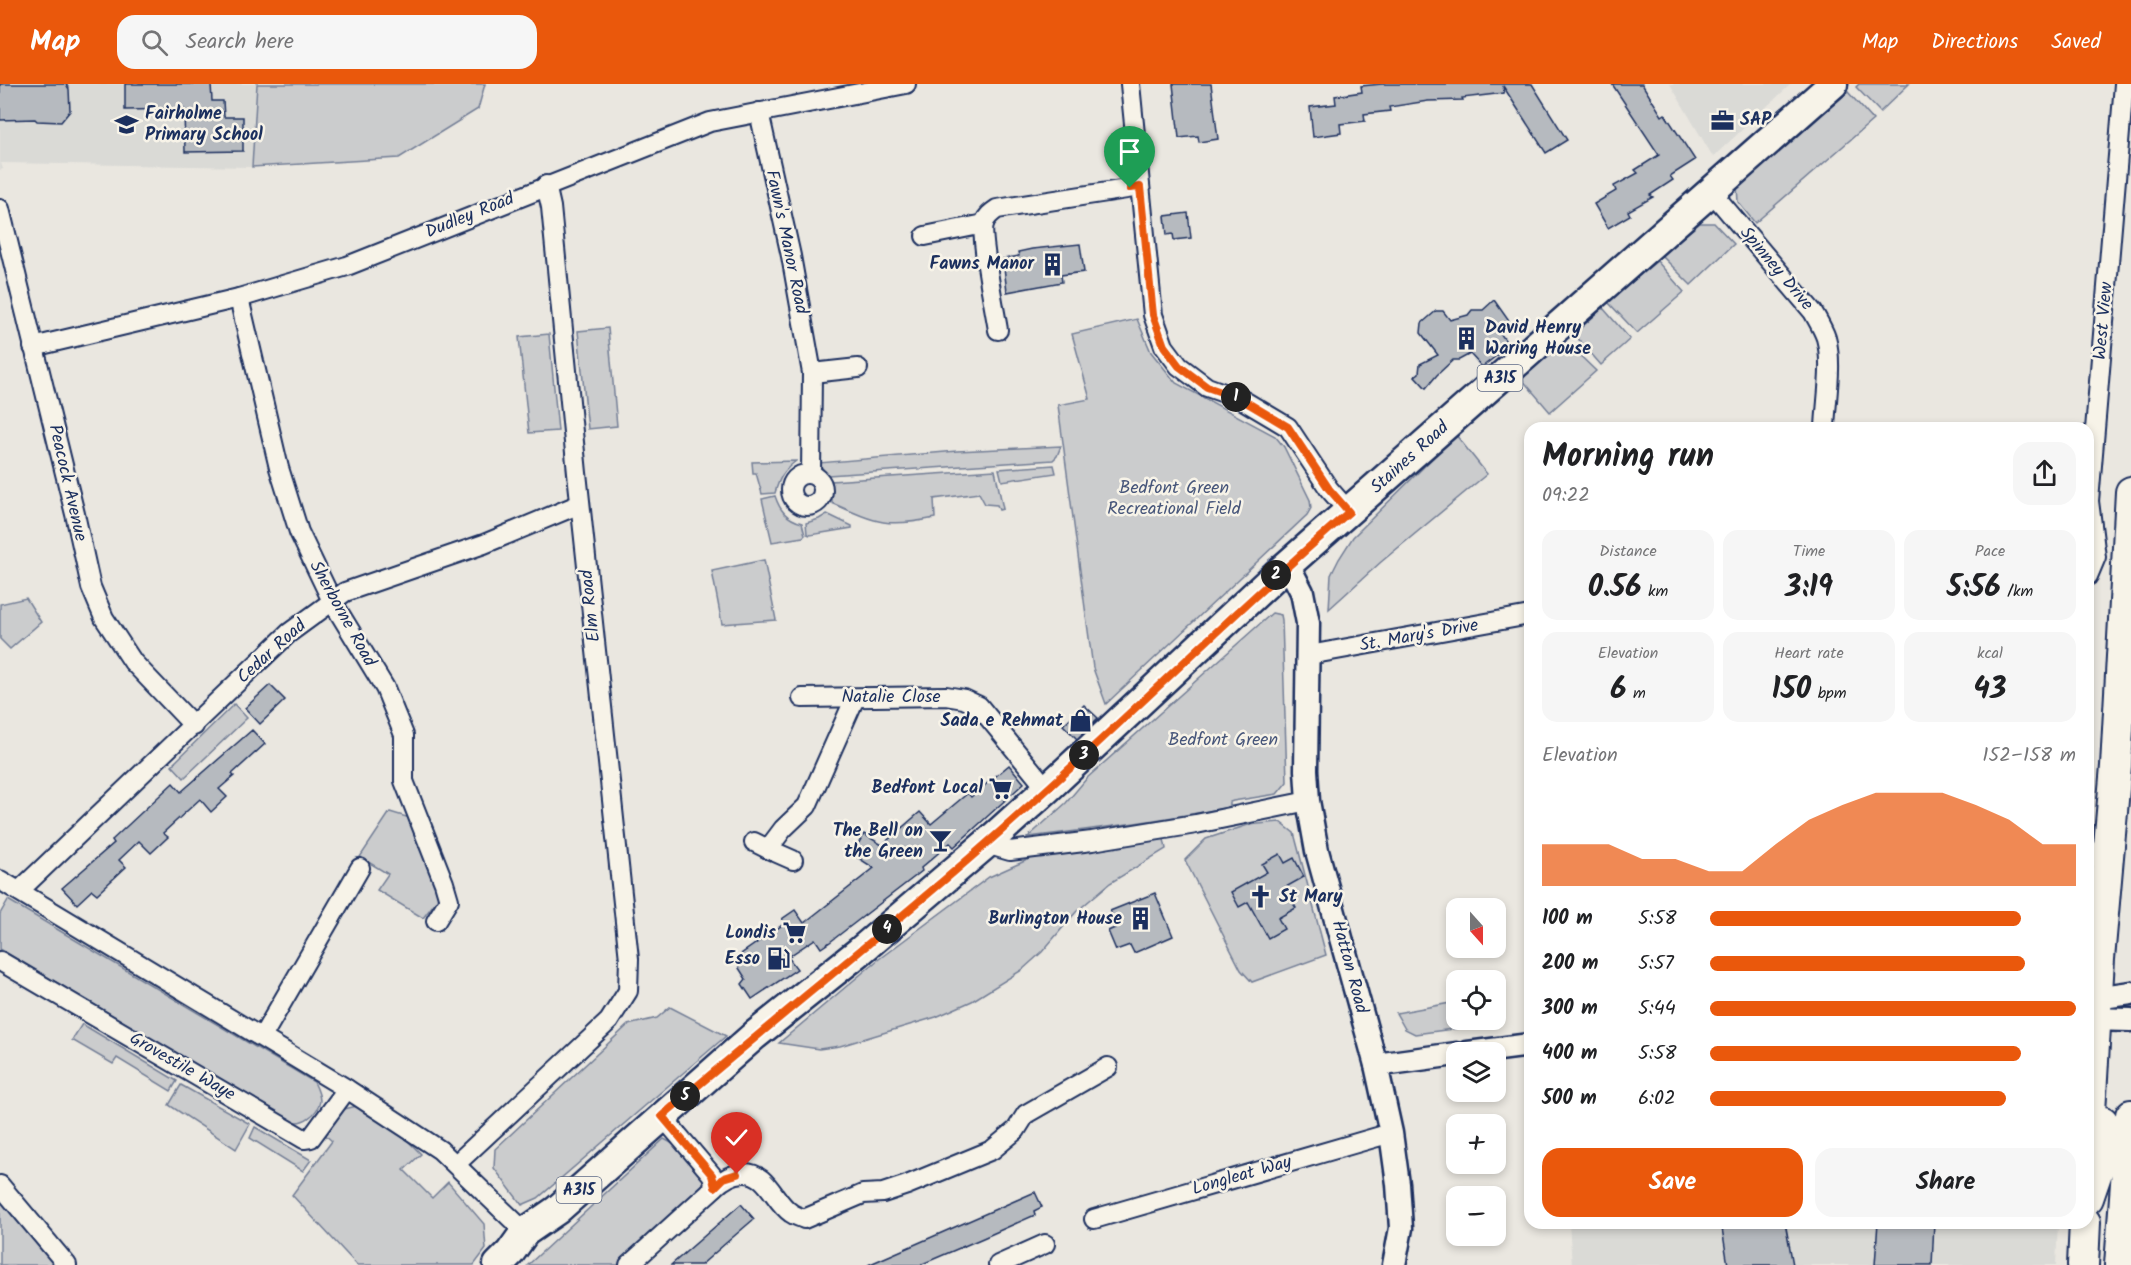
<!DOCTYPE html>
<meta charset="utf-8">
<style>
:root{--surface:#fff;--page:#f6f6f6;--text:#202124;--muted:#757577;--accent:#ea580c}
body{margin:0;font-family:Kalam,sans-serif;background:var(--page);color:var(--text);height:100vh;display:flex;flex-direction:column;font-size:22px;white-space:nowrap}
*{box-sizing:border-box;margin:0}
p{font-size:20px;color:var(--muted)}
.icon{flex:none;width:33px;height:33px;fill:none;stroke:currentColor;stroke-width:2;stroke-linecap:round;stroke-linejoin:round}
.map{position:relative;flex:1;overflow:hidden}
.details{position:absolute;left:1524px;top:338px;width:570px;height:807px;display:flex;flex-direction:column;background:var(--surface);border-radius:18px;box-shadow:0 3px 9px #0003}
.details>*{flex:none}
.needle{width:39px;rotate:159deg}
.fabs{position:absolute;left:1446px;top:814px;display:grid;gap:12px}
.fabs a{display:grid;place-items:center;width:60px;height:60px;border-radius:12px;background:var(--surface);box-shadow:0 3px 9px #0003;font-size:30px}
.pin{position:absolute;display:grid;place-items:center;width:51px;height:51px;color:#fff;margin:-62px -26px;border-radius:50% 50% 50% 0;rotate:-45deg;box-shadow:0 0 6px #0007}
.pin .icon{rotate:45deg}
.km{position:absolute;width:30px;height:30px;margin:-15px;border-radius:50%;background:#222;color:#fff;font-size:16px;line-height:30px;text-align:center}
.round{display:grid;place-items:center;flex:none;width:63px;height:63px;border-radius:18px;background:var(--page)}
.summary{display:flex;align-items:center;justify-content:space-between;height:102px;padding:0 18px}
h1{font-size:33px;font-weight:600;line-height:45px}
.figures{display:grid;grid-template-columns:repeat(3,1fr);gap:9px;height:102px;padding:6px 18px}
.figures div{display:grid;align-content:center;border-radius:15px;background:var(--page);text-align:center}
.figures b{font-size:30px;font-weight:600}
.figures small{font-size:16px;font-weight:400}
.figures p{font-size:16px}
.chart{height:168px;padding:12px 18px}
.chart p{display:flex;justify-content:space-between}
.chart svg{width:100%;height:108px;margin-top:6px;fill:var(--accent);opacity:.7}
.primary-button{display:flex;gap:12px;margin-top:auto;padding:12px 18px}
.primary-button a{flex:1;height:69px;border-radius:18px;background:var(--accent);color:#fff;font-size:24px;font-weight:600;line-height:69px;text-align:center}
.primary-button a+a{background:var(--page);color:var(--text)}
ul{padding:0 18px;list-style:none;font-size:20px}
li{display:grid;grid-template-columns:96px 72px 1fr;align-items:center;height:45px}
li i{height:15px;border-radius:8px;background:var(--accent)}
header{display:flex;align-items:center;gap:36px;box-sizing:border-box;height:84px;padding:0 30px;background:var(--accent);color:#fff}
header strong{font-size:28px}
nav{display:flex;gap:33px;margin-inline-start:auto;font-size:21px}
.search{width:420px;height:54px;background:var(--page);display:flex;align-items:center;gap:15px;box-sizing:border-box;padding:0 21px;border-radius:18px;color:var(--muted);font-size:22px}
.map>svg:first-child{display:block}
.built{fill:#dadad6}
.green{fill:#cbcccd;stroke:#737e96;stroke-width:1.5}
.building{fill:#b6babf;stroke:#1b2f5e;stroke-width:1.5}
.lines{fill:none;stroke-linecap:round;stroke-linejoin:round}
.minor-casing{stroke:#1b2f5e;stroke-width:22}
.tertiary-casing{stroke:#1b2f5e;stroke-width:27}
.primary-casing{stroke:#1b2f5e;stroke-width:33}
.trunk-casing{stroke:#1b2f5e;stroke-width:34}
.minor{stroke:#f7f3e8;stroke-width:18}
.tertiary{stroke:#f7f3e8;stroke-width:22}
.primary{stroke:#f7f3e8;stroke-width:28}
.trunk{stroke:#f7f3e8;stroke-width:30}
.route-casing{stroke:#fff;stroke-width:12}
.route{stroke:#ea580c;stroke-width:8}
.labels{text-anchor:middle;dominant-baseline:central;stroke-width:5;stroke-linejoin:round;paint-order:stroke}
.shield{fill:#f7f3e8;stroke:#5d6a87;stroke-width:1.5}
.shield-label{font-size:16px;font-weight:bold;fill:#1b2f5e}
.poi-label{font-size:18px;font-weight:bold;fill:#1b2f5e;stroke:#f7f3e8;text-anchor:end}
.street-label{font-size:18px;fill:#1b2f5e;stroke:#f7f3e8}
.park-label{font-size:18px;fill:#47567a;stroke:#f7f3e8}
</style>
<header>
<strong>Map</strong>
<div class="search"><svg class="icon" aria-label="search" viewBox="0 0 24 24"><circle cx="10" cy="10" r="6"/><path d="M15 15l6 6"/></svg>Search here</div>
<nav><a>Map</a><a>Directions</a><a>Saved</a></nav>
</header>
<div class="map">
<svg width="2131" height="1181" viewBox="0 0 2131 1181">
<rect width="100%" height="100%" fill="#eae7e0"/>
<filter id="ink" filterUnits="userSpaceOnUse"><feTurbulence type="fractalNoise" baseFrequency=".0167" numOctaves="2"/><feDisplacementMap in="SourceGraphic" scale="12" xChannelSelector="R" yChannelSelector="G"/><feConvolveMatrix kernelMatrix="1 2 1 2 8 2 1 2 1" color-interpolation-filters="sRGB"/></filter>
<g filter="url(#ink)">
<g class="built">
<polygon points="0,0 257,0 252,83 1,79 3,85 0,86"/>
<polygon points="1670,0 1791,0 1713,73"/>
<polygon points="1569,1139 2058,1139 2056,1181 1572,1181"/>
</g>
<g class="green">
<polygon points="257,0 485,0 478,25 399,74 252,83"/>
<polygon points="1859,0 1909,0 1880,28 1856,3"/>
<polygon points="1848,8 1873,36 1755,139 1738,118 1737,102"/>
<polygon points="1700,139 1714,139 1734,160 1691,201 1661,171"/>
<polygon points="1657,177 1684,208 1637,249 1608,218"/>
<polygon points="1603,224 1630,255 1601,281 1574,250"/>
<polygon points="1137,235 1151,268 1176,299 1275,352 1284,363 1310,416 1311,424 1307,431 1106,620 1093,584 1058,321 1090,315 1072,250"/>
<polygon points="608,244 617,342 588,345 578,247"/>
<polygon points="549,250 558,347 529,349 519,253"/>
<polygon points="1564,256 1596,287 1550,328 1521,294"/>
<polygon points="1456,351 1487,390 1381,478 1329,525 1331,491 1339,475 1353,453"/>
<polygon points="1061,362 1057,372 1053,376 828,391 818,379 957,367"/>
<path d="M796,377c-12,9 -17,17 -21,32l-13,1 -6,-21h-3l-1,-11z"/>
<polygon points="1054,381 1056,389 1002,397 999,385"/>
<path d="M995,386l8,39 -4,1 -2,-5 -12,-1 -6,-11 -45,6 1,19c-49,10 -58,5 -103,-15l-1,-22z"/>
<path d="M775,412c5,15 12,23 27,27l3,12 -2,2 -31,5 -10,-43z"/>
<polygon points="827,430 852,442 852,444 810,451 807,450 806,439 819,435"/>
<polygon points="764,476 776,536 722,540 712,487"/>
<polygon points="26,514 41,538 10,565 0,555 0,520"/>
<path d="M1272,529l9,2 1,5 5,162 -10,12 -44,7 -3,1v5c-67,13 -134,22 -202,30l38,-34 21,-25z"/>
<polygon points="234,620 247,634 184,694 172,681"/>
<polygon points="390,728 410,734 439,807 437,816 423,834 377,806 388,790 360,773"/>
<polygon points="1280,738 1294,749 1326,871 1252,898 1241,886 1185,776 1206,755 1248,741"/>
<polygon points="1164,755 1166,765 1110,799 1076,828 1042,868 1022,886 972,917 936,933 840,962 819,965 779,959 879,875 989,793 1045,768"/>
<path d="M8,816l306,182c3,6 6,12 6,19 -2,13 -17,24 -29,20l-291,-172v-35z"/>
<polygon points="1456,918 1456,936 1496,936 1496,922 1498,939 1415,950 1405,945 1396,929"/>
<polygon points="670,923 726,952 538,1114 522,1121 494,1084 495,1065 628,941 657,934"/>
<polygon points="82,940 177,997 171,1007 117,974 113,980 72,956"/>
<polygon points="181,1001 250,1040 236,1065 169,1021"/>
<polygon points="357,1022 404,1053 421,1070 404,1086 432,1114 448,1098 484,1140 486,1165 474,1181 357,1181 292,1111 332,1057 323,1049 340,1026"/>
<polygon points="255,1043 311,1076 303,1087 250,1054"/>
<path d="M664,1055c17,8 34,25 40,43l-12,19 -74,64h-90z"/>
<polygon points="0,1112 58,1181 0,1181"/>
</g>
<g class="building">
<polygon points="0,0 66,0 69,5 70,27 61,38 37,37 35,35 0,36"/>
<polygon points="125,0 211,0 212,17 223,17 224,33 243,33 243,67 185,68 184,25 125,26"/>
<polygon points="1173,0 1211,0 1218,55 1199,58 1198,52 1179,54"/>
<polygon points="1382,0 1532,0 1567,56 1546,69 1503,2 1504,9 1462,14 1463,16 1428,17 1389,23 1390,27 1364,30 1365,37 1340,40 1341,49 1313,53 1310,23 1336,20 1335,12 1362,8 1361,2"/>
<polygon points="1612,0 1642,0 1662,32 1665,30 1695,76 1670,92 1673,96 1650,111 1653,113 1628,127 1630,131 1608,144 1594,120 1616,107 1614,102 1638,89 1635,86 1659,71"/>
<polygon points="1188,129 1191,154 1174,156 1173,150 1167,151 1165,132"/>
<polygon points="1080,160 1084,188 1061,191 1062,198 1007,208 1003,175 1019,172 1018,168 1032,165"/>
<polygon points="1494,216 1511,240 1500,249 1508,260 1500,269 1482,283 1470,270 1459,276 1453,276 1437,291 1426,304 1415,292 1419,289 1420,280 1438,271 1421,249 1422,239 1436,227 1443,227 1450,236 1468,231 1472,226 1483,226"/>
<polygon points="270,601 285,616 260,640 245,624"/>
<polygon points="1084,621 1098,634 1077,655 1063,641"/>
<polygon points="252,646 265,660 232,690 234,692 219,705 227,713 211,728 200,715 163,749 168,753 151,769 139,757 119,776 126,783 97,810 92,806 77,820 62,804 114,759 112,756 173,699 181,708"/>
<polygon points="1009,681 1024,699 954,763 950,759 921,784 922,787 830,858 821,864 815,855 788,873 797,885 752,915 742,900 746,895 739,884 741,870 785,839 782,835 795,826 804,839 874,784 852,770 864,750 882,761 920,728 931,740 968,709 971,713"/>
<polygon points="1280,770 1285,779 1294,774 1304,793 1284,804 1296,824 1278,834 1284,845 1268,854 1248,818 1239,823 1231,808 1267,788 1262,780"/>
<polygon points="1155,809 1173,852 1134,869 1130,861 1116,866 1108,847 1117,843 1110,827"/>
<polygon points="1035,1108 1042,1123 1034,1127 1035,1131 983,1154 920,1181 868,1181"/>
<polygon points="741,1120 754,1135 726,1159 701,1181 671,1181"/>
<polygon points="1721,1138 1785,1138 1793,1181 1728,1181"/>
<polygon points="1878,1138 1934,1138 1932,1181 1875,1181"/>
</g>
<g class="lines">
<defs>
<g id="minor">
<polyline points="1130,0 1153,231 1164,262 1179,282 1207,303 1241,315 1288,343 1329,405 1349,428"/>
<polyline points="759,28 791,172 812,289 811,390"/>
<path d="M1710,106l103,122c5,9 10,17 13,26 7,25 0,63 -1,90"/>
<polyline points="0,125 75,430 91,503 104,534 133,578 194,642"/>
<polyline points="925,152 984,140"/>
<polyline points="239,214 279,384 299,448 332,517 385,604 404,651 404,697 444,799 449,816 436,837"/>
<path d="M998,246c-3,-19 -18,-93 -14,-107 3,-7 7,-10 13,-14l143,-22"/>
<polyline points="33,263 239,214 347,182 710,38 906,0"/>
<polyline points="812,289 858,284"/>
<circle cx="807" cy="406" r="16"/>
<polyline points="2088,492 2096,473 2089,417 2124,0"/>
<polyline points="1309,571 1530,531"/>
<polyline points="802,614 946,612 964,615 979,622 1047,705"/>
<polyline points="754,758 768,765 783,745 807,722 855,614"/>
<polyline points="986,760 1010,767 1092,757 1196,740 1308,717"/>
<polyline points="768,765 793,776"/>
<polyline points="0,796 347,1005 440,1066 525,1148"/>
<polyline points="20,806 289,549 345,508 484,460 580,420"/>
<polyline points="0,877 304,1055 311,1054 347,1005"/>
<polyline points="262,953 360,784"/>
<polyline points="456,1080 609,937 628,907 629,875 577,389 551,123 546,101"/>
<polyline points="0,1101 67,1181"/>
<path d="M715,1103c8,-8 16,-13 28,-14 25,-1 30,28 48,40 4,3 9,4 13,6l59,-25 20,-1 24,-8 85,-35 24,-20 10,-16 82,-47"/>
<polyline points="1094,1135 1391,1049"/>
<polyline points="629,1181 715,1103 712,1091 662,1032"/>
<polyline points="998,1181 1045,1160"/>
</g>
<g id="tertiary">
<polyline points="1288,481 1302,508 1308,539 1306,686 1308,717 1317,767 1376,981 1391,1049 1398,1100 1401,1144 1394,1181"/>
<polyline points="2088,915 2131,909"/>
<polyline points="2088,935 2131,936"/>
<polyline points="1468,969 1530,961"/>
<polyline points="1376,981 1456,970"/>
</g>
<polyline id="primary" points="498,1181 510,1169 525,1148 557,1126 755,951 859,868 986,760 1047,705 1276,491 1833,0"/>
<g id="trunk">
<polyline points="2088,1062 2099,875 2116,682 2131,408"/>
<polyline points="2088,1114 2099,1082 2103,1038"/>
<polyline points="2083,1181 2085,1138"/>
<polyline points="2120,1181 2131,1031"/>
</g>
</defs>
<use href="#minor" class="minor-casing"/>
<use href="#tertiary" class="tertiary-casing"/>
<use href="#primary" class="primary-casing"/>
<use href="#trunk" class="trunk-casing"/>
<use href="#minor" class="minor"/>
<use href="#tertiary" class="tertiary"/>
<use href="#primary" class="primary"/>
<use href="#trunk" class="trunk"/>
</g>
</g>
<g class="lines" filter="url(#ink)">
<defs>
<path id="route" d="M737,1090l-13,4 -9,9 -3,-12 -50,-59c107,-92 218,-179 324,-272 124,-108 239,-225 363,-332l-20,-23 -41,-62 -47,-28 -34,-12 -28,-21 -15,-20 -11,-31 -13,-128 -10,1"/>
</defs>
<use href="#route" class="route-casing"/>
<use href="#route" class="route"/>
</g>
<defs>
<symbol id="office-bare" viewBox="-9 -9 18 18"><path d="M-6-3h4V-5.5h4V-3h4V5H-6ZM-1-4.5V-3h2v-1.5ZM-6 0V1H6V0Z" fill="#1b2f5e" stroke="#f7f3e8" stroke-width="2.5" paint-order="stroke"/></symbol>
<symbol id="school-bare" viewBox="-9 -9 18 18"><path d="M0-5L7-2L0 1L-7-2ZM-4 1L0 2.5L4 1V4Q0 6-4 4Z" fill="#1b2f5e" stroke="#f7f3e8" stroke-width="2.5" paint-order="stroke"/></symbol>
<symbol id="building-bare" viewBox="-9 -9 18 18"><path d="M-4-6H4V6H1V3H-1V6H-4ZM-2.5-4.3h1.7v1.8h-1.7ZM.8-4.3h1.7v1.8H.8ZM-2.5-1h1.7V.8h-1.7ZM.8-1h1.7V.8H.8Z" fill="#1b2f5e" stroke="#f7f3e8" stroke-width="2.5" paint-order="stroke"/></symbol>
<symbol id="shop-bare" viewBox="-9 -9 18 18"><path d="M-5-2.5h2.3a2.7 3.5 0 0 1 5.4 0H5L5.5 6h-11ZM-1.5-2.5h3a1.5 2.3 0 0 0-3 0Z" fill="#1b2f5e" stroke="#f7f3e8" stroke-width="2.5" paint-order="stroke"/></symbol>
<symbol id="supermarket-bare" viewBox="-9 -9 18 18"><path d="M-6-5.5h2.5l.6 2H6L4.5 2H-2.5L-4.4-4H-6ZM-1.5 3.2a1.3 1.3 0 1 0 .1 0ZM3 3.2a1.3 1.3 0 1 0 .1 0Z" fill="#1b2f5e" stroke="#f7f3e8" stroke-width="2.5" paint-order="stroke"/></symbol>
<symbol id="bar-bare" viewBox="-9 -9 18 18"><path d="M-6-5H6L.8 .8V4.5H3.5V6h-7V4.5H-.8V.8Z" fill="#1b2f5e" stroke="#f7f3e8" stroke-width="2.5" paint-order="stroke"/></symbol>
<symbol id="church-bare" viewBox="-9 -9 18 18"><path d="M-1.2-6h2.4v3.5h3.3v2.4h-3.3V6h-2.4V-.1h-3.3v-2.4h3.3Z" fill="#1b2f5e" stroke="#f7f3e8" stroke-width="2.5" paint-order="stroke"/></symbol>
<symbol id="fuel-bare" viewBox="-9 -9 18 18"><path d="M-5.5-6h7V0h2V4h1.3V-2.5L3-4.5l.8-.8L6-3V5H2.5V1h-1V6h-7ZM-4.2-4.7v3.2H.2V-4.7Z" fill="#1b2f5e" stroke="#f7f3e8" stroke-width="2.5" paint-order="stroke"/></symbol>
</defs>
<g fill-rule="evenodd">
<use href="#office-bare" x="1706" y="20" width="33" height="33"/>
<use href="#school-bare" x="110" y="24" width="33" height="33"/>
<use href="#building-bare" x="1036" y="164" width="33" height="33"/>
<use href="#building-bare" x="1450" y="238" width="33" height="33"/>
<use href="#shop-bare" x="1064" y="620" width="33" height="33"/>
<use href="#supermarket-bare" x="984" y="688" width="33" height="33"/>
<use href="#bar-bare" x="924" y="740" width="33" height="33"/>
<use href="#church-bare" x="1244" y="796" width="33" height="33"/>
<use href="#building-bare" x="1124" y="818" width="33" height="33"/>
<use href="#supermarket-bare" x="778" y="832" width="33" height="33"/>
<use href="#fuel-bare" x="762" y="858" width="33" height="33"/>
</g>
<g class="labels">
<g class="shield">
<rect x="1477.5" y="281" width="45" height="26" rx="4.5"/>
<rect x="556.5" y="1093" width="45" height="26" rx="4.5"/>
</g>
<g class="shield-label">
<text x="1500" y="294">A315</text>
<text x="579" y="1106">A315</text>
</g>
<g class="poi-label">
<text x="145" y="30" text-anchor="start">Fairholme<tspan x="145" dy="21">Primary School</tspan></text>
<text x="1740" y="36" text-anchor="start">SAP</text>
<text x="1034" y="180">Fawns Manor</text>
<text x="1485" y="244" text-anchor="start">David Henry<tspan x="1485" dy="21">Waring House</tspan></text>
<text x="1063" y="637">Sada e Rehmat</text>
<text x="983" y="704">Bedfont Local</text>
<text x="923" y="747">The Bell on<tspan x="923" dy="21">the Green</tspan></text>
<text x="1279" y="813" text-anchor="start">St Mary</text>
<text x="1122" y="835">Burlington House</text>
<text x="776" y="849">Londis</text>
<text x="760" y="875">Esso</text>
</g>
<g class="street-label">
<text transform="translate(470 132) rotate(-22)">Dudley Road</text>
<text transform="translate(786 158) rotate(78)">Fawn's Manor Road</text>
<text transform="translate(1776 185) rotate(50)">Spinney Drive</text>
<text transform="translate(2104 237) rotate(-85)">West View</text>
<text transform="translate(1410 374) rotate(-42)">Staines Road</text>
<text transform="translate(67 399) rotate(77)">Peacock Avenue</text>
<text transform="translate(591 522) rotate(-96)">Elm Road</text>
<text transform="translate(342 530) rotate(61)">Sherborne Road</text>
<text transform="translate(1419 552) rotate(-10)">St. Mary's Drive</text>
<text transform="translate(272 568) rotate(-42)">Cedar Road</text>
<text x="891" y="613">Natalie Close</text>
<text transform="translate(1349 883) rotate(75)">Hatton Road</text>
<text transform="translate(182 983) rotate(30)">Grovestile Waye</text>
<text transform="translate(1242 1092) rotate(-16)">Longleat Way</text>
</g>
<g class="park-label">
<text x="1174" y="404">Bedfont Green<tspan x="1174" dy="21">Recreational Field</tspan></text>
<text x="1223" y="656">Bedfont Green</text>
</g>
</g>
</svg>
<div class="fabs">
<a><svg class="needle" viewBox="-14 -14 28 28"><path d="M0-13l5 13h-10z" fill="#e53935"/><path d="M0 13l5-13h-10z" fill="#757577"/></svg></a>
<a><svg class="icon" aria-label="locate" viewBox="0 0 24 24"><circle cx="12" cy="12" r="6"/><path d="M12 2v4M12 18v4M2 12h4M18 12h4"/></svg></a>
<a><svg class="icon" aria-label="layers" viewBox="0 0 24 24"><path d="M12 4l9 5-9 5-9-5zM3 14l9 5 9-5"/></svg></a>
<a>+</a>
<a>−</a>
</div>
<div class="pin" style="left:1130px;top:104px;background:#1e9e55"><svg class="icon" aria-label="arrive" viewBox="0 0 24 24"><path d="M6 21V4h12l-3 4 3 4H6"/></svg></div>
<div class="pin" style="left:737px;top:1090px;background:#d93025"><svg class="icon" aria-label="check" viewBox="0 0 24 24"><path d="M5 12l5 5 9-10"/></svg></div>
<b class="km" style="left:1236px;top:313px">1</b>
<b class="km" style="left:1276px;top:491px">2</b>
<b class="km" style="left:1084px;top:671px">3</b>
<b class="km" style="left:887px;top:845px">4</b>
<b class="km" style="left:685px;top:1012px">5</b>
<section class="details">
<div class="summary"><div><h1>Morning run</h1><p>09:22</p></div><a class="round"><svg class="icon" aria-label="share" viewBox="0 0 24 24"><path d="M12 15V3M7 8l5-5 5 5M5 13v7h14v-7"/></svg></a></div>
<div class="figures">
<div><p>Distance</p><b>0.56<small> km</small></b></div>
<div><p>Time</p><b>3:19</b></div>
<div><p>Pace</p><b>5:56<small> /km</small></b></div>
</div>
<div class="figures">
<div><p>Elevation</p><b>6<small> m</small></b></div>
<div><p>Heart rate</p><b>150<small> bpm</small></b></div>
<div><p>kcal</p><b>43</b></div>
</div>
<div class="chart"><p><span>Elevation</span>152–158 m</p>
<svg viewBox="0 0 160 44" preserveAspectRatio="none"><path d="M0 44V27L10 27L20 27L30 33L40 33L50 38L60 38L70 27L80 17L90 11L100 6L110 6L120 6L130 11L140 17L150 27L160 27V44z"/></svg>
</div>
<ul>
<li><b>100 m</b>5:58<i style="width:85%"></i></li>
<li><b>200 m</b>5:57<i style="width:86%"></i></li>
<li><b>300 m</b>5:44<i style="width:100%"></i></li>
<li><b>400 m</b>5:58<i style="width:85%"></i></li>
<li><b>500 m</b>6:02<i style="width:81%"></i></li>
</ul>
<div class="primary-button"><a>Save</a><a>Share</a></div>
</section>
</div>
